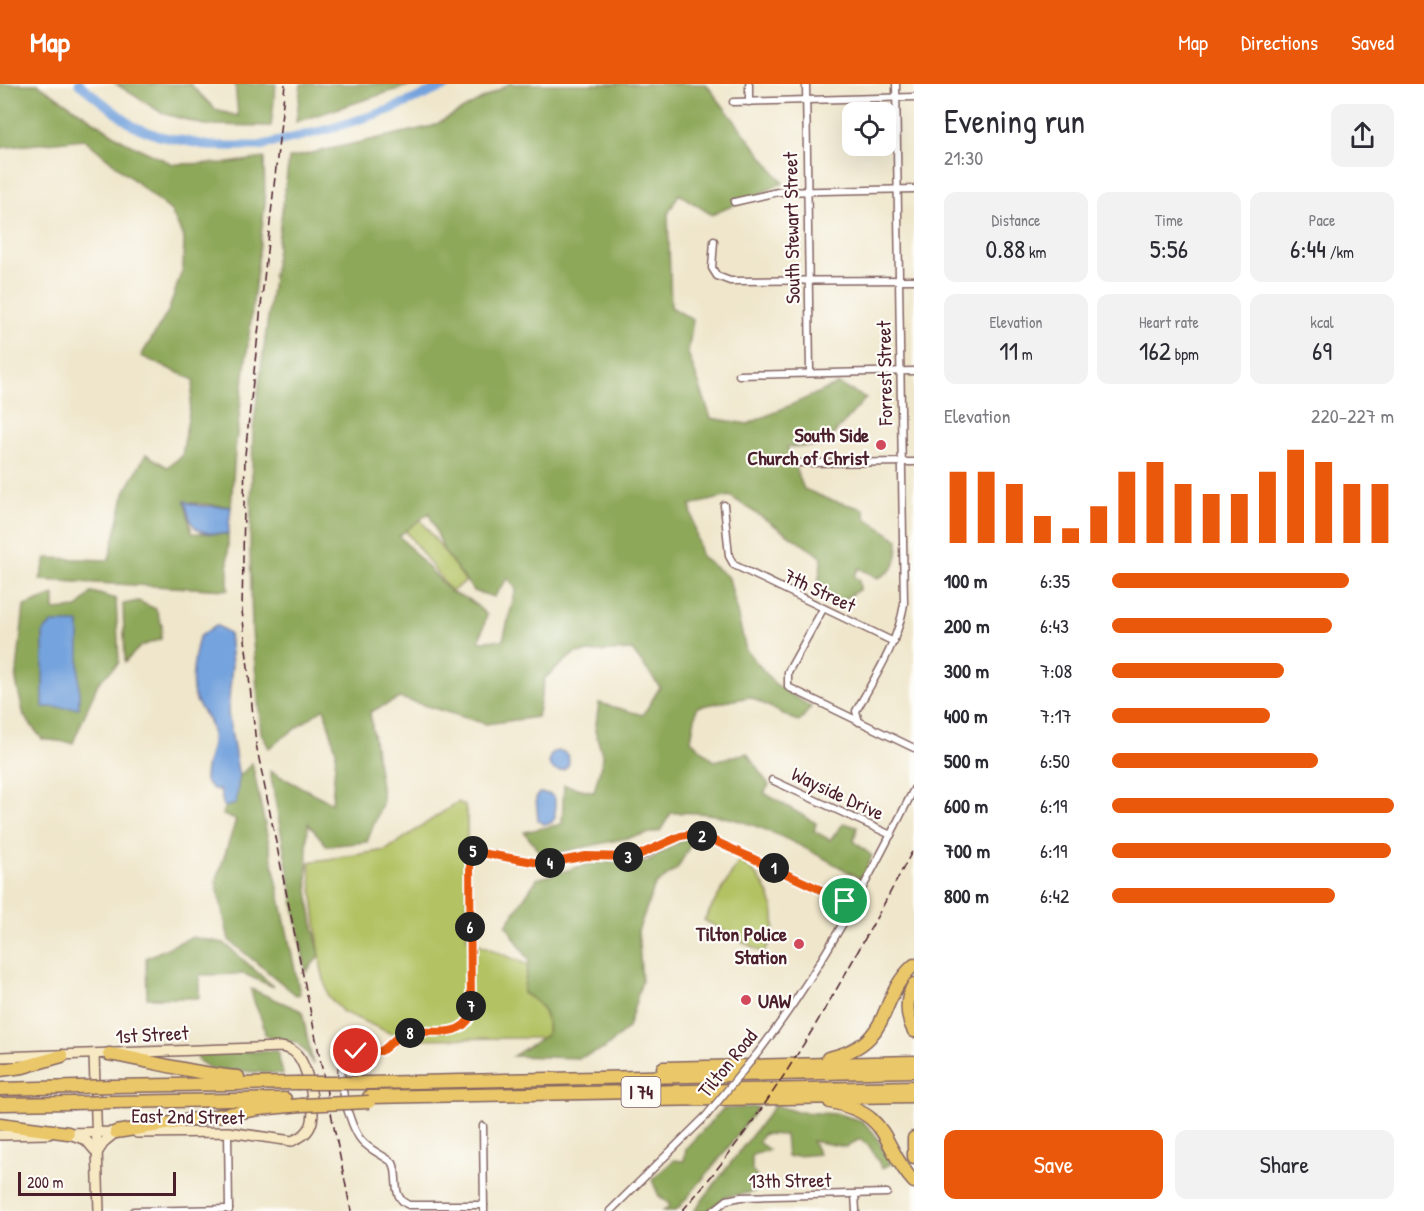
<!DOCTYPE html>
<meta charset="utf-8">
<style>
:root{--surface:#fff;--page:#f2f2f3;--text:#2b2b33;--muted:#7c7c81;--accent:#ea580c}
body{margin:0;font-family:"Patrick Hand",sans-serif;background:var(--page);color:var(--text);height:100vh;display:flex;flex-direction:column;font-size:22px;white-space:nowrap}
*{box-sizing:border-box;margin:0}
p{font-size:20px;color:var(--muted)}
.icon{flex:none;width:33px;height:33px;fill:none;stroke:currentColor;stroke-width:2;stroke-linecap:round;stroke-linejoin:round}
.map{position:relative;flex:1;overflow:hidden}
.side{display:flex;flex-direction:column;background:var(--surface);width:510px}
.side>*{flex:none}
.controls{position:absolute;left:842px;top:18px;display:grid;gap:12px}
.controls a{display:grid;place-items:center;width:54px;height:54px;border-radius:12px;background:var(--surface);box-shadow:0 6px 24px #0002;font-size:30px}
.scale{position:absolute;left:18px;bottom:15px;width:158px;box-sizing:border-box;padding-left:6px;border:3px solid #4a1f2b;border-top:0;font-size:16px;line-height:21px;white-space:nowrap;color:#4a1f2b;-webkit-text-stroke:4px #fdfcf7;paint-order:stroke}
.pin{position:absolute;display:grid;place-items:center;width:51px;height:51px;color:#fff;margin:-26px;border:3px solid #fff;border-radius:50%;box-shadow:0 2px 6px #0007}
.km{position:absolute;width:30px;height:30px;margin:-15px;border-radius:50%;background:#222;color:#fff;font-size:16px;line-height:30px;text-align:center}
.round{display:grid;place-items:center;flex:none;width:63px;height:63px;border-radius:12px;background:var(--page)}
.head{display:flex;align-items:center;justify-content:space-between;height:102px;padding:0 30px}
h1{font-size:33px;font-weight:600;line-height:45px}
.metrics{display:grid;grid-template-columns:repeat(3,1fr);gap:9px;height:102px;padding:6px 30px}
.metrics div{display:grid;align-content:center;border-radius:12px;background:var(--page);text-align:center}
.metrics b{font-size:26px;font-weight:600}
.metrics small{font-size:16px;font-weight:400}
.metrics p{font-size:16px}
.chart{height:168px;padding:12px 30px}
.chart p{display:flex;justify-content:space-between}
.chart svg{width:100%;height:108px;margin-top:6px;stroke:var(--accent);stroke-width:6}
.cta{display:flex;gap:12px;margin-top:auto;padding:12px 30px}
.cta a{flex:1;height:69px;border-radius:12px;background:var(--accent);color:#fff;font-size:24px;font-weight:600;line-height:69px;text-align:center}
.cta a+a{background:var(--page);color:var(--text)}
ul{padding:0 30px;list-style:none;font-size:20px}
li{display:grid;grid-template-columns:96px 72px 1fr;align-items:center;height:45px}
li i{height:15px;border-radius:8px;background:var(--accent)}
header{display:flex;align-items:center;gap:36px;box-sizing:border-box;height:84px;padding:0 30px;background:var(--accent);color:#fff}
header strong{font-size:28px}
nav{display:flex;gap:33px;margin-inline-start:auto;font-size:21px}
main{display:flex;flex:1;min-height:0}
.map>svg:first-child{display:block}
.green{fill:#b3c264;stroke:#7e7048;stroke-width:1.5}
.forest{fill:#8ea85a;stroke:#6c6442;stroke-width:1.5;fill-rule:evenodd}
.water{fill:#74a3dd;stroke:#5f6184;stroke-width:1.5}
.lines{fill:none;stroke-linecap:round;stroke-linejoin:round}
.river{stroke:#74a3dd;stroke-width:9}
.street-casing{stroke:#846563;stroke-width:9}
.secondary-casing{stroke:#846563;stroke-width:12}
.highway-casing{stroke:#846563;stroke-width:15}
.street{stroke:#fff;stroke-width:6}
.secondary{stroke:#f7e9c3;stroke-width:9}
.highway{stroke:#eac769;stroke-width:12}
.rail{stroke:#4a1f2b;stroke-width:1.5;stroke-dasharray:9 4.5;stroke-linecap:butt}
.street-bridge-casing{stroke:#846563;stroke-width:9;stroke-linecap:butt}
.highway-bridge-casing{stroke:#846563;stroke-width:15;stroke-linecap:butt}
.street-bridge{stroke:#fff;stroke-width:6}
.highway-bridge{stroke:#eac769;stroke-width:12}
.route-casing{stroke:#fff;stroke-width:12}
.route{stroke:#ea580c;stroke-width:8}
.poi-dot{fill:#d1495b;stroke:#fdfcf7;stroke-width:2}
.labels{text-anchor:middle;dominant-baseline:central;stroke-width:4.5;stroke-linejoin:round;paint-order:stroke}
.shield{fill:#fdfcf7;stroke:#806168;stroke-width:1.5}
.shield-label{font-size:18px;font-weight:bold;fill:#4a1f2b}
.street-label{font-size:20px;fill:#4a1f2b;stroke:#fdfcf7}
.poi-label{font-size:20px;font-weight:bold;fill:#4a1f2b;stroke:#fdfcf7;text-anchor:end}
</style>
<header>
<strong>Map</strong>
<nav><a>Map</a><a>Directions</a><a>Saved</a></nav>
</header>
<main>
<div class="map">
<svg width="914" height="1127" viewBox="0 0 914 1127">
<rect width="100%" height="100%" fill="#fdfcf7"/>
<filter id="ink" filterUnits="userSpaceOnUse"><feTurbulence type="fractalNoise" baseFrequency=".0167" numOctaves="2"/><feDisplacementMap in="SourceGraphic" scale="12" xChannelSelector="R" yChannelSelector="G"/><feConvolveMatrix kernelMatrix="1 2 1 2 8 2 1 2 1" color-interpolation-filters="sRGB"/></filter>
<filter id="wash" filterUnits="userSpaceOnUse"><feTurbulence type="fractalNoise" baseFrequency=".008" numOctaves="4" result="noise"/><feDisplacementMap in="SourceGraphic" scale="24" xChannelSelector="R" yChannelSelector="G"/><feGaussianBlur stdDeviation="1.35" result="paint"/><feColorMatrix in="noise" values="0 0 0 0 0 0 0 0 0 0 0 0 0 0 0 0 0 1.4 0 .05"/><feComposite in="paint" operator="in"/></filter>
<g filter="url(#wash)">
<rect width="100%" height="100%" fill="#efe6cb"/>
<g class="green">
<polygon points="420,435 466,497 451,508 405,446"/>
<path d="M458,718l7,4 2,9v124l61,26 -5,28c18,10 26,20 24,41l-6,4 -138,1 -60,-27 -15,-16 -7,-29 -12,-105 77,-12z"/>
<path d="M739,777c31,17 48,63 24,92l-59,-33z"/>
</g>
<g class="forest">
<polygon points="0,0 38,0 127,59 173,80 228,79 264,74 265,119 235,367 231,423 185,418 192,449 228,450 228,506 40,496 46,474 109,476 125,408 146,370 167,383 182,372 194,296 141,272 168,228 183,184 184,155 171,127 84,55 0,64"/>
<polygon points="116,0 190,0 216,26 238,32 235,0 276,0 271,42 204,41 162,29"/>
<polygon points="301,0 414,0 296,38"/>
<path d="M509,0h197l77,99 -71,32 -33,-21 -11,20 3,93 22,13 -5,33 23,65 37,6 90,-40 28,14 -43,48 -36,1 17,42 24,10 36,10 2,9 32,22c0,20 -1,30 -20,38l-19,-10 -5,8 5,4 1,9 -24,15 -19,-13 5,-34 -92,-61 -40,9 11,51 28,22 17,72 29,34 36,23 -12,15 -49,-25 -53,10 -6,33 23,21 33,-8 22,32 -5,8 52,30 -2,8 16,9 14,-17 13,4 -3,14 18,15 -11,23c-58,-32 -121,-72 -190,-66l-11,18 -117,25 -19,-24 38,-8 2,-39 30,7 9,-35 -8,-26 4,-28 44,12 17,-28 -28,-37 -57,3 -30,25 -8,39 -51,7 -86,-26 -30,14 13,89 -16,41 -40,4 -19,-23c-3,52 -1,81 12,132l-14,17 -36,-201 62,32 4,-52 -12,-43 -55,40 -8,-15 -9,-103 -2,-85 3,-114 36,-273 144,-32zM429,429l15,38 22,30 8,10 20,6 14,-19 8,11 -13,51 -24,1 8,-26 -17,-15 -19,-8 -52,-56z"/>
<polygon points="92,508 116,515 119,579 98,599 73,659 42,655 24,632 16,597 24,522 54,511 54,526 77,524"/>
<polygon points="138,517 156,525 162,542 161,555 141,562 125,578 123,520"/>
<polygon points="252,679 300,910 296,911 229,856 216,798 236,736 223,731 224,723 236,719 239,693"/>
<path d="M684,755l8,3 -15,27 -22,16 -17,46 4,50 -14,47 -24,21 -25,9 -66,-2 34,-21c3,-22 -6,-32 -24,-42l6,-33 -23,-35 31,-46 59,-17h50z"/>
<polygon points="191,853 224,859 274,903 244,890 199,891 199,914 147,914 146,874"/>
<path d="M251,905l51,22 11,54 -6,-12 -11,-11 -21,-1 -10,-6c-1,-19 -12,-27 -14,-46z"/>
<polygon points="277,967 283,990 211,985 198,976 198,969"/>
<polygon points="775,1021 797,1028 838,1030 862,1037 874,1049 891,1080 882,1084 870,1063 860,1055 846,1063 812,1057 819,1070 787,1073 785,1051 763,1050 758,1058 769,1066 752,1071 752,1086 761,1099 753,1108 725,1113 709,1127 694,1127"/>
<polygon points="758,1023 721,1073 676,1127 663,1127 670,1121 659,1112 652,1096 674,1076 684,1077 686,1064 723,1025"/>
</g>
<g class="water">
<path d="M185,417c14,8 30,4 46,6l-3,27c-31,-1 -36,-1 -43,-33z"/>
<polygon points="52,539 79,539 79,624 43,623 43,548"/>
<path d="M216,541l13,8 3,31 -4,49 11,64 -3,27 -12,3 -4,-17 -7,-1 -8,-8c-1,-21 11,-32 6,-54 -2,-11 -13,-19 -16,-29 -6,-15 0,-46 4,-61z"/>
<circle cx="559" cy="677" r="10"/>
<polygon points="539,709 550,710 555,715 555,734 551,739 543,740 538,736 536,714"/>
</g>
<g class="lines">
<polyline class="river" points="79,0 133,42 159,52 211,62 259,62 326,46 389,26 450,0"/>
</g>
</g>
<g filter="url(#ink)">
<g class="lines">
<defs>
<g id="street">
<polyline points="806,0 810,288"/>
<polyline points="733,18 914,13"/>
<polyline points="749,18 749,0"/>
<polyline points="734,118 778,108 914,105"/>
<polyline points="714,157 712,184 717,192 730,197 914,196"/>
<polyline points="739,291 914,287"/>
<polyline points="800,379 914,378"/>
<polyline points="724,421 729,472 734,481 894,558"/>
<polyline points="823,525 788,588 788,603 914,664"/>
<path d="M859,638l-3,-11c19,-34 42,-68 48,-107l-8,-520"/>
<polyline points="772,696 891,751"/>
<path d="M760,966c62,-81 108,-170 154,-261"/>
<polyline points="483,1042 484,1127"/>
<polyline points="228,1048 229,1126"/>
<polyline points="855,1110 856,1127"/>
<path d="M484,1121h-75c-19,-8 -9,-27 -16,-42 -10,-8 -22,-12 -31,-22 -13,-14 -29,-72 -15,-87 12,-4 27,1 37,-5 9,-4 12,-14 23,-16 22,-4 52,6 64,-17l-1,-165 75,13 41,-8 48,1 10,-2 37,-19 11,-2 14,3 148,68"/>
<polyline points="134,1127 229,1125"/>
<polyline points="610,1127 706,1032"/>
<polyline points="713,1127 727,1116 741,1113 887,1109"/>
</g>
<g id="secondary">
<polyline points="94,970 99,1127"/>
<path d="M0,973l281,-10c4,1 10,2 13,5 14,10 24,60 16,75 -4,8 -11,11 -18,14l-64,-9 -91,1"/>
<polyline points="62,1049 121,1048"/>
<polyline points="0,1051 49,1050"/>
<polyline points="72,1051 86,1056 97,1069 105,1057 116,1048"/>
</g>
<g id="highway">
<path d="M914,900c-9,15 -8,33 0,47"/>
<path d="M109,970c43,7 85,20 129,23"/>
<path d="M828,974c68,-15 47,-58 86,-93"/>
<polyline points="663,984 914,978"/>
<polyline points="0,986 23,983 62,972"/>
<polyline points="370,999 914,987"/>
<polyline points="112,1002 297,999"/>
<polyline points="0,1005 77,1003"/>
<polyline points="369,1013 914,1003"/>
<polyline points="648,1016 914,1012"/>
<polyline points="115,1018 285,1015"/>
<path d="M830,1018c63,12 50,43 84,80"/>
<polyline points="0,1020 72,1019"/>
<polyline points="0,1040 68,1049"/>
<polyline points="116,1048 259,1025 301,1021"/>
<polyline points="914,1054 914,1073"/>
</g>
</defs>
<use href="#street" class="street-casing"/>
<use href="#secondary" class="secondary-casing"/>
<use href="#highway" class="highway-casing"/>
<use href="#street" class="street"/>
<use href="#secondary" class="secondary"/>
<use href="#highway" class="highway"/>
<g class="rail">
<polyline points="285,0 245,371 242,526 256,660 351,1127"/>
<path d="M682,1127c96,-109 164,-236 232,-363"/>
</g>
<defs>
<polyline id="street-bridge" points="706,1032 760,966"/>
<g id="highway-bridge">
<polyline points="297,999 370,999"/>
<polyline points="77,1003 112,1002"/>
<polyline points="72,1019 115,1018"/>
<polyline points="301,1021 369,1018"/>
</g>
</defs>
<use href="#street-bridge" class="street-bridge-casing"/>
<use href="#highway-bridge" class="highway-bridge-casing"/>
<use href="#street-bridge" class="street-bridge"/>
<use href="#highway-bridge" class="highway-bridge"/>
</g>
</g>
<g class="lines" filter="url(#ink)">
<defs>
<path id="route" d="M356,967h25c9,-5 14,-15 23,-17 23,-7 54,7 67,-18l-1,-165 75,13 41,-8 48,1 47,-21 11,-2 14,3 139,64"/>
</defs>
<use href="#route" class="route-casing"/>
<use href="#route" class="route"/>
</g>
<g class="poi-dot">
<circle cx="881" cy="361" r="6"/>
<circle cx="799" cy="860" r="6"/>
<circle cx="746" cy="916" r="6"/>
</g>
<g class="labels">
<rect class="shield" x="621.5" y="993" width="39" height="30" rx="4.5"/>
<g class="shield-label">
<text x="641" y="1008">I 74</text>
</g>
<g class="street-label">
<text transform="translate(791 144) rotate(-91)">South Stewart Street</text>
<text transform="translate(884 289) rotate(-91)">Forrest Street</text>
<text transform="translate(820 506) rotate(25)">7th Street</text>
<text transform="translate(838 709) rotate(25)">Wayside Drive</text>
<text transform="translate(152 950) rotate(-3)">1st Street</text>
<text transform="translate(727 979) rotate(-51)">Tilton Road</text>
<text transform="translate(188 1032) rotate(1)">East 2nd Street</text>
<text transform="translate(790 1096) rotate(-1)">13th Street</text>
</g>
<g class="poi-label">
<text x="869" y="350">South Side<tspan x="869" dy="23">Church of Christ</tspan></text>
<text x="787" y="849">Tilton Police<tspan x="787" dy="23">Station</tspan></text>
<text x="758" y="916" text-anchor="start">UAW</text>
</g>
</g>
</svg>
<div class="controls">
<a><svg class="icon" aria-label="locate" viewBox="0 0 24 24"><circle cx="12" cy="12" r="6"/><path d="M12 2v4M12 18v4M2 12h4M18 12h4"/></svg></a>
</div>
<div class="scale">200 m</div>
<div class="pin" style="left:845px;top:817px;background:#1e9e55"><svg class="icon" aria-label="arrive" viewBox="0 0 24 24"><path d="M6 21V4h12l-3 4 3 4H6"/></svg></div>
<div class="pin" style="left:356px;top:967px;background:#d93025"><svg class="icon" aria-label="check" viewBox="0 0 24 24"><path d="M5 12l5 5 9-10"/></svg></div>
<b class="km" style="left:774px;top:784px">1</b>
<b class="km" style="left:702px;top:752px">2</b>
<b class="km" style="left:628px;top:773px">3</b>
<b class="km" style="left:550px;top:779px">4</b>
<b class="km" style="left:473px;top:767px">5</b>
<b class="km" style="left:470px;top:843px">6</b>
<b class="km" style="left:471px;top:922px">7</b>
<b class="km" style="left:410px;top:949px">8</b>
</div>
<section class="side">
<div class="head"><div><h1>Evening run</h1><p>21:30</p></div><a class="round"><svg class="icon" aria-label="share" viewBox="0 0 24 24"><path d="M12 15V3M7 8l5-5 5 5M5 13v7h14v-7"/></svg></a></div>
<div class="metrics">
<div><p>Distance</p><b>0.88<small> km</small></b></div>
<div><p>Time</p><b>5:56</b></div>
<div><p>Pace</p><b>6:44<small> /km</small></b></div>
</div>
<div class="metrics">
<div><p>Elevation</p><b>11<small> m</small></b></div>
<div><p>Heart rate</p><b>162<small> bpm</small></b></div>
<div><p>kcal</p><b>69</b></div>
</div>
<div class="chart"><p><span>Elevation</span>220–227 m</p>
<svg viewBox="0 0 160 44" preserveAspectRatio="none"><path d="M5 44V15M15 44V15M25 44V20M35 44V33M45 44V38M55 44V29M65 44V15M75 44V11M85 44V20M95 44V24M105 44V24M115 44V15M125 44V6M135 44V11M145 44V20M155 44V20"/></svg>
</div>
<ul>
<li><b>100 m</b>6:35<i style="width:84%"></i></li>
<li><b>200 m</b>6:43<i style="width:78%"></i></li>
<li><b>300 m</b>7:08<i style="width:61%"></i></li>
<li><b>400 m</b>7:17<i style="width:56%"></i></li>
<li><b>500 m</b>6:50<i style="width:73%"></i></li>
<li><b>600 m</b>6:19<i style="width:100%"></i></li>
<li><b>700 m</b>6:19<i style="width:99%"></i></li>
<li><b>800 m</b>6:42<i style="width:79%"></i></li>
</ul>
<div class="cta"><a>Save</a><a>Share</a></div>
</section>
</main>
